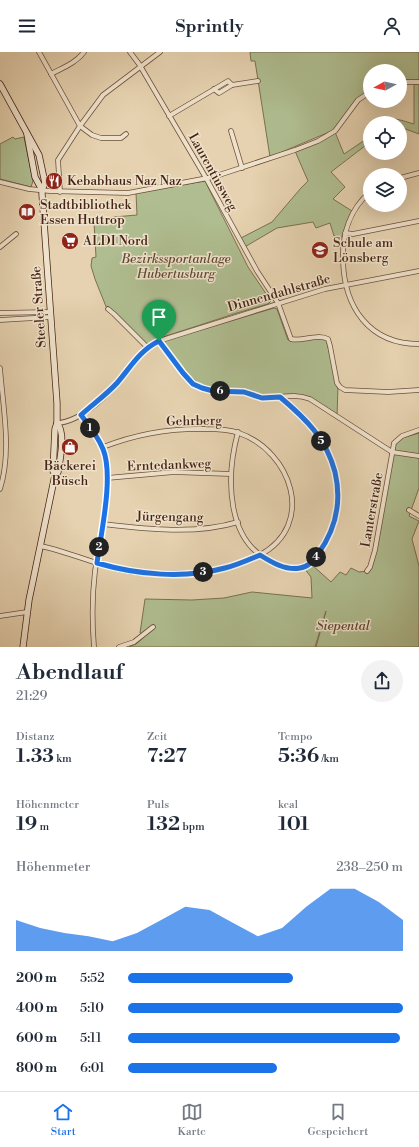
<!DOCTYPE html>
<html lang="de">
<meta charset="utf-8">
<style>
:root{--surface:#fff;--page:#f2f2f3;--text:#1f2937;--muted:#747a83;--line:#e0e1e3;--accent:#1a73e8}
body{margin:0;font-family:"Libre Bodoni",serif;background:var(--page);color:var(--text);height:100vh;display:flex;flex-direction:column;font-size:15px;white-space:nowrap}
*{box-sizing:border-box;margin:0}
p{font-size:13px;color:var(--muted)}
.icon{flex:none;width:22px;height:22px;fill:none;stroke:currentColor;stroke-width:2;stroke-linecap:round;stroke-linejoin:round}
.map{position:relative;height:595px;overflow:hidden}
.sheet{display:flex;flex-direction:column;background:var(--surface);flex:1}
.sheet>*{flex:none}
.needle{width:26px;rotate:262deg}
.buttons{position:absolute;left:363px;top:12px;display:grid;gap:8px}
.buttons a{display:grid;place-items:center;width:44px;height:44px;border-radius:50%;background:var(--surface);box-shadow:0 4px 16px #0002;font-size:20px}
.pin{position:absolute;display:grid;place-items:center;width:34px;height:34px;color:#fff;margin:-41px -17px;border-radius:50% 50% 50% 0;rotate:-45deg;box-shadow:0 0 4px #0007}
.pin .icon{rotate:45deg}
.km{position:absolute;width:20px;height:20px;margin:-10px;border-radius:50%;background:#222;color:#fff;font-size:11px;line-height:20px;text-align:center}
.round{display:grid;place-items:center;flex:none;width:42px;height:42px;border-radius:21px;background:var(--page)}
.headline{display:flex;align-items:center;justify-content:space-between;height:68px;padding:0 16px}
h1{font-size:22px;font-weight:600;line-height:30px}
.figures{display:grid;grid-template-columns:repeat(3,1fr);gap:6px;height:68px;padding:4px 16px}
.figures div{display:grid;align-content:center}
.figures b{font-size:20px;font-weight:600}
.figures small{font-size:11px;font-weight:400}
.figures p{font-size:11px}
.chart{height:112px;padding:8px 16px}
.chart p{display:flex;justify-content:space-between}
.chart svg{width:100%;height:72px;margin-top:4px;fill:var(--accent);opacity:.7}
ul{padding:0 16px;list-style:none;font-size:13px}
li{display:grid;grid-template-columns:64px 48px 1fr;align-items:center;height:30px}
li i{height:10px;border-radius:5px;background:var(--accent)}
header{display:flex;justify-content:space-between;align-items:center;height:52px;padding:0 16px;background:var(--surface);font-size:18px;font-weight:600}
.menu{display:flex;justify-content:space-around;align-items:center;height:56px;border-top:1px solid var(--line);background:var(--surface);font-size:11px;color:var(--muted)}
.menu a{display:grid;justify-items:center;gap:2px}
.menu .selected{color:var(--accent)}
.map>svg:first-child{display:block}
.green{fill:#afbd90;stroke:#7a7052}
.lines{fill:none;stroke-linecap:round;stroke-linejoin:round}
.street-casing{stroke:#6e503b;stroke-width:5.5}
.secondary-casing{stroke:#462414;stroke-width:7}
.street{stroke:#efe2cc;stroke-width:4}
.secondary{stroke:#efe2cc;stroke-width:5.5}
.route-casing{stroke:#fff;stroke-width:8}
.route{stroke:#1a73e8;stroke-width:5}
.labels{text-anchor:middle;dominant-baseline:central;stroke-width:3;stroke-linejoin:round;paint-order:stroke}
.street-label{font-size:13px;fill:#462414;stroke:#efe2cc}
.poi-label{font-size:13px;fill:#462414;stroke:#efe2cc;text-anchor:start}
.park-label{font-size:13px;font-style:italic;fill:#604a33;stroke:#efe2cc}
</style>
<header><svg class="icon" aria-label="menu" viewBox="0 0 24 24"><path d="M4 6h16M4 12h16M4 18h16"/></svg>Sprintly<svg class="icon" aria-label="person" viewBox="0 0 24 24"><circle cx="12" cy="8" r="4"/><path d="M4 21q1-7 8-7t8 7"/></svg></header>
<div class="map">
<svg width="419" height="595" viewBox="0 0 419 595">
<rect width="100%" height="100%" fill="#e6d2b0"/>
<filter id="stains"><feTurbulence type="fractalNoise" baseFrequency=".005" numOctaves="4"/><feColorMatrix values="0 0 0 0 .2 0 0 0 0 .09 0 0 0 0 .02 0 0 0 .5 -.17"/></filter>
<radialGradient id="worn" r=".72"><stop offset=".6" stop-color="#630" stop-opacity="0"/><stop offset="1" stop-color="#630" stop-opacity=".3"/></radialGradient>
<g class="green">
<path d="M250,0h169v82l-19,-7v-4h-19c9,-8 22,-2 33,1v-41l-14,-1v-11h-30v20l-4,2 -32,37 -64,27 -15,-96h-4z"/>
<polygon points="335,80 344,102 365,88 370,83 370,90 331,120 345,135 333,147 352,159 346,173 343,185 334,184 330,171 316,176 313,170 277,176 243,196 239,187 272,170 301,136 308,129 295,99"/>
<polygon points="13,85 15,87 24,85 33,129 31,135 0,127 0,92"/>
<polygon points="205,129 248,215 271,249 268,252 237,261 163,285 148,293 115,262 107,257 95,227 91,214 92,206 96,205 94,170 114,165 137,163 136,141"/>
<polygon points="274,256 277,257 288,288 324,285 326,287 338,334 337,364 303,344 263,346 241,338 214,337 202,334 185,320 165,293 164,289"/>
<polygon points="419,381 419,436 409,464 419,469 412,487 419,514 419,595 316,595 326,559 315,595 129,595 136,592 145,584 140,581 145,547 192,548 224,546 252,540 312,546 311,525 304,516 311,512 331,530 340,520 346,523 351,516 359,520 368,519 371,515 395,392 402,386"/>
</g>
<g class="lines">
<defs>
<g id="street">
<polyline points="39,0 80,74 92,83 101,86 121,86 126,82"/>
<path d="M130,0l9,12 67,114 51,93 21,32 13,36c11,3 27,-6 37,0l2,7 7,37 3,4 5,3 43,2 31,-2"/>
<path d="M51,22c11,-6 25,-11 33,-22"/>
<polyline points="400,30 419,30"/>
<polyline points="214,37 219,41 232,33"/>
<polyline points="169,64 228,29 232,33 258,29"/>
<polyline points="231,79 242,116"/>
<polyline points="400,126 419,121"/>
<polyline points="0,130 29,137 50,139 128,141 213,125 295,98 318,89 335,79 358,48 370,40"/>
<polyline points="60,140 58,108 80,74 103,43 160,0"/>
<path d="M370,140c-20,17 -28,42 -27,68 1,47 26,84 76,84"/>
<polyline points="345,181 353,182 419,169"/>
<polyline points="0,195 16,182"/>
<polyline points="108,257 114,262 148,296"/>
<polyline points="0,261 50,260"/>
<polyline points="0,268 51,265"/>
<path d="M159,289c11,15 29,45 48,49 12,3 25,1 37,2 7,1 13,6 20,6 17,0 30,-5 46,1l82,53 27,4"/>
<path d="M0,316c3,40 12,83 0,121"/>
<path d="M81,363c8,11 20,25 24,39 8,32 -5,83 -10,117 -3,25 -3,51 -1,76"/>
<path d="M57,371c25,-1 54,-31 69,-50 10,-12 18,-25 33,-32l166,-52 94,-18"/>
<path d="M238,380c-12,44 -13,112 37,131 8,3 18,8 26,5 12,-4 19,-16 25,-26 23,-41 9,-90 -21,-123 -7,-9 -16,-15 -25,-22"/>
<polyline points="107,426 174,420 231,422"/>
<polyline points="409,458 419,464"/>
<path d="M103,472c43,5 92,11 135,-2"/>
<path d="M40,494c36,7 69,26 105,27 39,2 81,0 115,-18 57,-31 31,-104 -21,-122 -11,-4 -22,-4 -33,-4 -36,-1 -70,5 -103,18"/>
<polyline points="367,519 370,515 375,498 394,391 402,384 419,378"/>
<polyline points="0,564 27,560"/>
<polyline points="119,595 134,590 153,575"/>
</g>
<g id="secondary">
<polyline points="0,32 39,103 45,131 42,138"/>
<polyline points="27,82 35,125 42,138 42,142 57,351 57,371 55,377 53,419 55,423"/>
<path d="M23,595l6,-47 26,-125 3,-3c2,-13 8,-39 -1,-49"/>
</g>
</defs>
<use href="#street" class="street-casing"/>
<use href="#secondary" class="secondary-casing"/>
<use href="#street" class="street"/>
<use href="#secondary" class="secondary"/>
</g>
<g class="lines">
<defs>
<path id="route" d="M159,289l24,32 10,11 9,4 11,3 31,1 18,6 18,-1c26,22 46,41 55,75 7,30 1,57 -17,82 -5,6 -9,13 -18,14 -14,3 -29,-6 -40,-13 -12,5 -23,10 -35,13 -41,11 -87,7 -128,-5 4,-30 17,-87 6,-114 -5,-12 -14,-24 -22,-34 12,-11 25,-20 36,-32 13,-15 23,-33 42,-42z"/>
</defs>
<use href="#route" class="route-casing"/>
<use href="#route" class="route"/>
</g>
<defs>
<symbol id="restaurant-disc" viewBox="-11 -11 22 22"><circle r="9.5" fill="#8f2418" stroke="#efe2cc"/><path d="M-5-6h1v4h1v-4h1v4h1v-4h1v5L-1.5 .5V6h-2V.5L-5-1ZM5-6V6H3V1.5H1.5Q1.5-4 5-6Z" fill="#fff"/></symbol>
<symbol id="library-disc" viewBox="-11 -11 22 22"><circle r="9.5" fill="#8f2418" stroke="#efe2cc"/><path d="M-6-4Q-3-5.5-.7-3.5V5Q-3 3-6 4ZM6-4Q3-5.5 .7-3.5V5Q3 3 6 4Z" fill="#fff"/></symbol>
<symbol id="supermarket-disc" viewBox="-11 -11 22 22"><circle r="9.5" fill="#8f2418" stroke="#efe2cc"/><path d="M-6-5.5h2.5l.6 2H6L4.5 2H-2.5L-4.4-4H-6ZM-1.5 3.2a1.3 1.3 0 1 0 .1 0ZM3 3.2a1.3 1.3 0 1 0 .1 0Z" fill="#fff"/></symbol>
<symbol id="school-disc" viewBox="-11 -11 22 22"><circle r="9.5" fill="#8f2418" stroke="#efe2cc"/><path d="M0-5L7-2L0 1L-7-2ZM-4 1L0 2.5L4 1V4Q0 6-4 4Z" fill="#fff"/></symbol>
<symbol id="shop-disc" viewBox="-11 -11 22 22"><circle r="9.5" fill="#8f2418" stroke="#efe2cc"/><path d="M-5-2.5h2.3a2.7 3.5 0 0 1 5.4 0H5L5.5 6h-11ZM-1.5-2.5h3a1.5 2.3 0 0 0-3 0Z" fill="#fff"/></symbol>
</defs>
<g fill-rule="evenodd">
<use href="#restaurant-disc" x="44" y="119" width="20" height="20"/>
<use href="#library-disc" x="17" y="150" width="20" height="20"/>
<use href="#supermarket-disc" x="60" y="179" width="20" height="20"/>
<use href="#school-disc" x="310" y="188" width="20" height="20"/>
<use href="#shop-disc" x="60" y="385" width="20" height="20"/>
</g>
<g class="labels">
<g class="street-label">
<text transform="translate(213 120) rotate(61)">Laurentiusweg</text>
<text transform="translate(279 241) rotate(-16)">Dinnendahlstraße</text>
<text transform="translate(39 255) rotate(-94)">Steeler Straße</text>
<text transform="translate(194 369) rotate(-1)">Gehrberg</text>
<text transform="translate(169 413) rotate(-2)">Erntedankweg</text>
<text transform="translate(372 458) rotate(-80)">Lanterstraße</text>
<text transform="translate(170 465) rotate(1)">Jürgengang</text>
</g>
<g class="poi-label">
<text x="67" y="129">Kebabhaus Naz Naz</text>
<text x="40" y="153">Stadtbibliothek<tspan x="40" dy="15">Essen Huttrop</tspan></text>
<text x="83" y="189">ALDI Nord</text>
<text x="333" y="191">Schule am<tspan x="333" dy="15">Lönsberg</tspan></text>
<text x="70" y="414" text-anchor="middle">Bäckerei<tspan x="70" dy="15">Büsch</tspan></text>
</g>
<g class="park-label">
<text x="176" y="207">Bezirkssportanlage<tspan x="176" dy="15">Hubertusburg</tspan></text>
<text x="343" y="574">Siepental</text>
</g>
</g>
<rect width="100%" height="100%" filter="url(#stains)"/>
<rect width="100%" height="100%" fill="url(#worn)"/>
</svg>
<div class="buttons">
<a><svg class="needle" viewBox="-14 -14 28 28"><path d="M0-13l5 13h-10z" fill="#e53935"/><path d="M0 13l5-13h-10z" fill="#747a83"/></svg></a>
<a><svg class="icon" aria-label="locate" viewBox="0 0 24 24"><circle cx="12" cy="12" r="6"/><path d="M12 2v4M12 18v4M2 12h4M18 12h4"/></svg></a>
<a><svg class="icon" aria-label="layers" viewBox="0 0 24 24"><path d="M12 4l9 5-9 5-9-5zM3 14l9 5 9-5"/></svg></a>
</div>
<div class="pin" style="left:159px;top:289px;background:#1e9e55"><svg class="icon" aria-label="arrive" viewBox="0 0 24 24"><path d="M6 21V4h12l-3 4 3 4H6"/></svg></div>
<b class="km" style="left:90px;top:376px">1</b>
<b class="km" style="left:99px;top:495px">2</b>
<b class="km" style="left:203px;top:520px">3</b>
<b class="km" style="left:316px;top:505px">4</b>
<b class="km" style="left:321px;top:389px">5</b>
<b class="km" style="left:220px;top:339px">6</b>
</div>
<section class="sheet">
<div class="headline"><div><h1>Abendlauf</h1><p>21:29</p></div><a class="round"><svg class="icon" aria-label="share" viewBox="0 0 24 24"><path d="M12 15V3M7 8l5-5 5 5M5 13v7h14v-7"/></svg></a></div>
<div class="figures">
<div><p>Distanz</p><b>1.33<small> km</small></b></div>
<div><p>Zeit</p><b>7:27</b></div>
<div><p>Tempo</p><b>5:36<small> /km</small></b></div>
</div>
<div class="figures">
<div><p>Höhenmeter</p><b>19<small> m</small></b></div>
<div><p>Puls</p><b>132<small> bpm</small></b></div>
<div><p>kcal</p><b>101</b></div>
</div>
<div class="chart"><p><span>Höhenmeter</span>238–250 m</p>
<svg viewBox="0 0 160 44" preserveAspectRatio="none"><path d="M0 44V25L10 30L20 33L30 35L40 38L50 33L60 25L70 17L80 19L90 27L100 35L110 30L120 17L130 6L140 6L150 14L160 25V44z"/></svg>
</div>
<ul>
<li><b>200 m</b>5:52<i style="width:60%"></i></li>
<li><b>400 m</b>5:10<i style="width:100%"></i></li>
<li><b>600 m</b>5:11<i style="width:99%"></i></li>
<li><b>800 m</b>6:01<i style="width:54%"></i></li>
</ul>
</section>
<nav class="menu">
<a class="selected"><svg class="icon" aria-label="home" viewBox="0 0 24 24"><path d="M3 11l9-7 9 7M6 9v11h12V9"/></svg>Start</a>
<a><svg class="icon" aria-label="map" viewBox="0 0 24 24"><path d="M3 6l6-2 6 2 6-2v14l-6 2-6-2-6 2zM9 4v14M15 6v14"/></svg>Karte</a>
<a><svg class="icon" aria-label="saved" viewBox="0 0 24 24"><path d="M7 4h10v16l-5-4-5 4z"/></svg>Gespeichert</a>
</nav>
